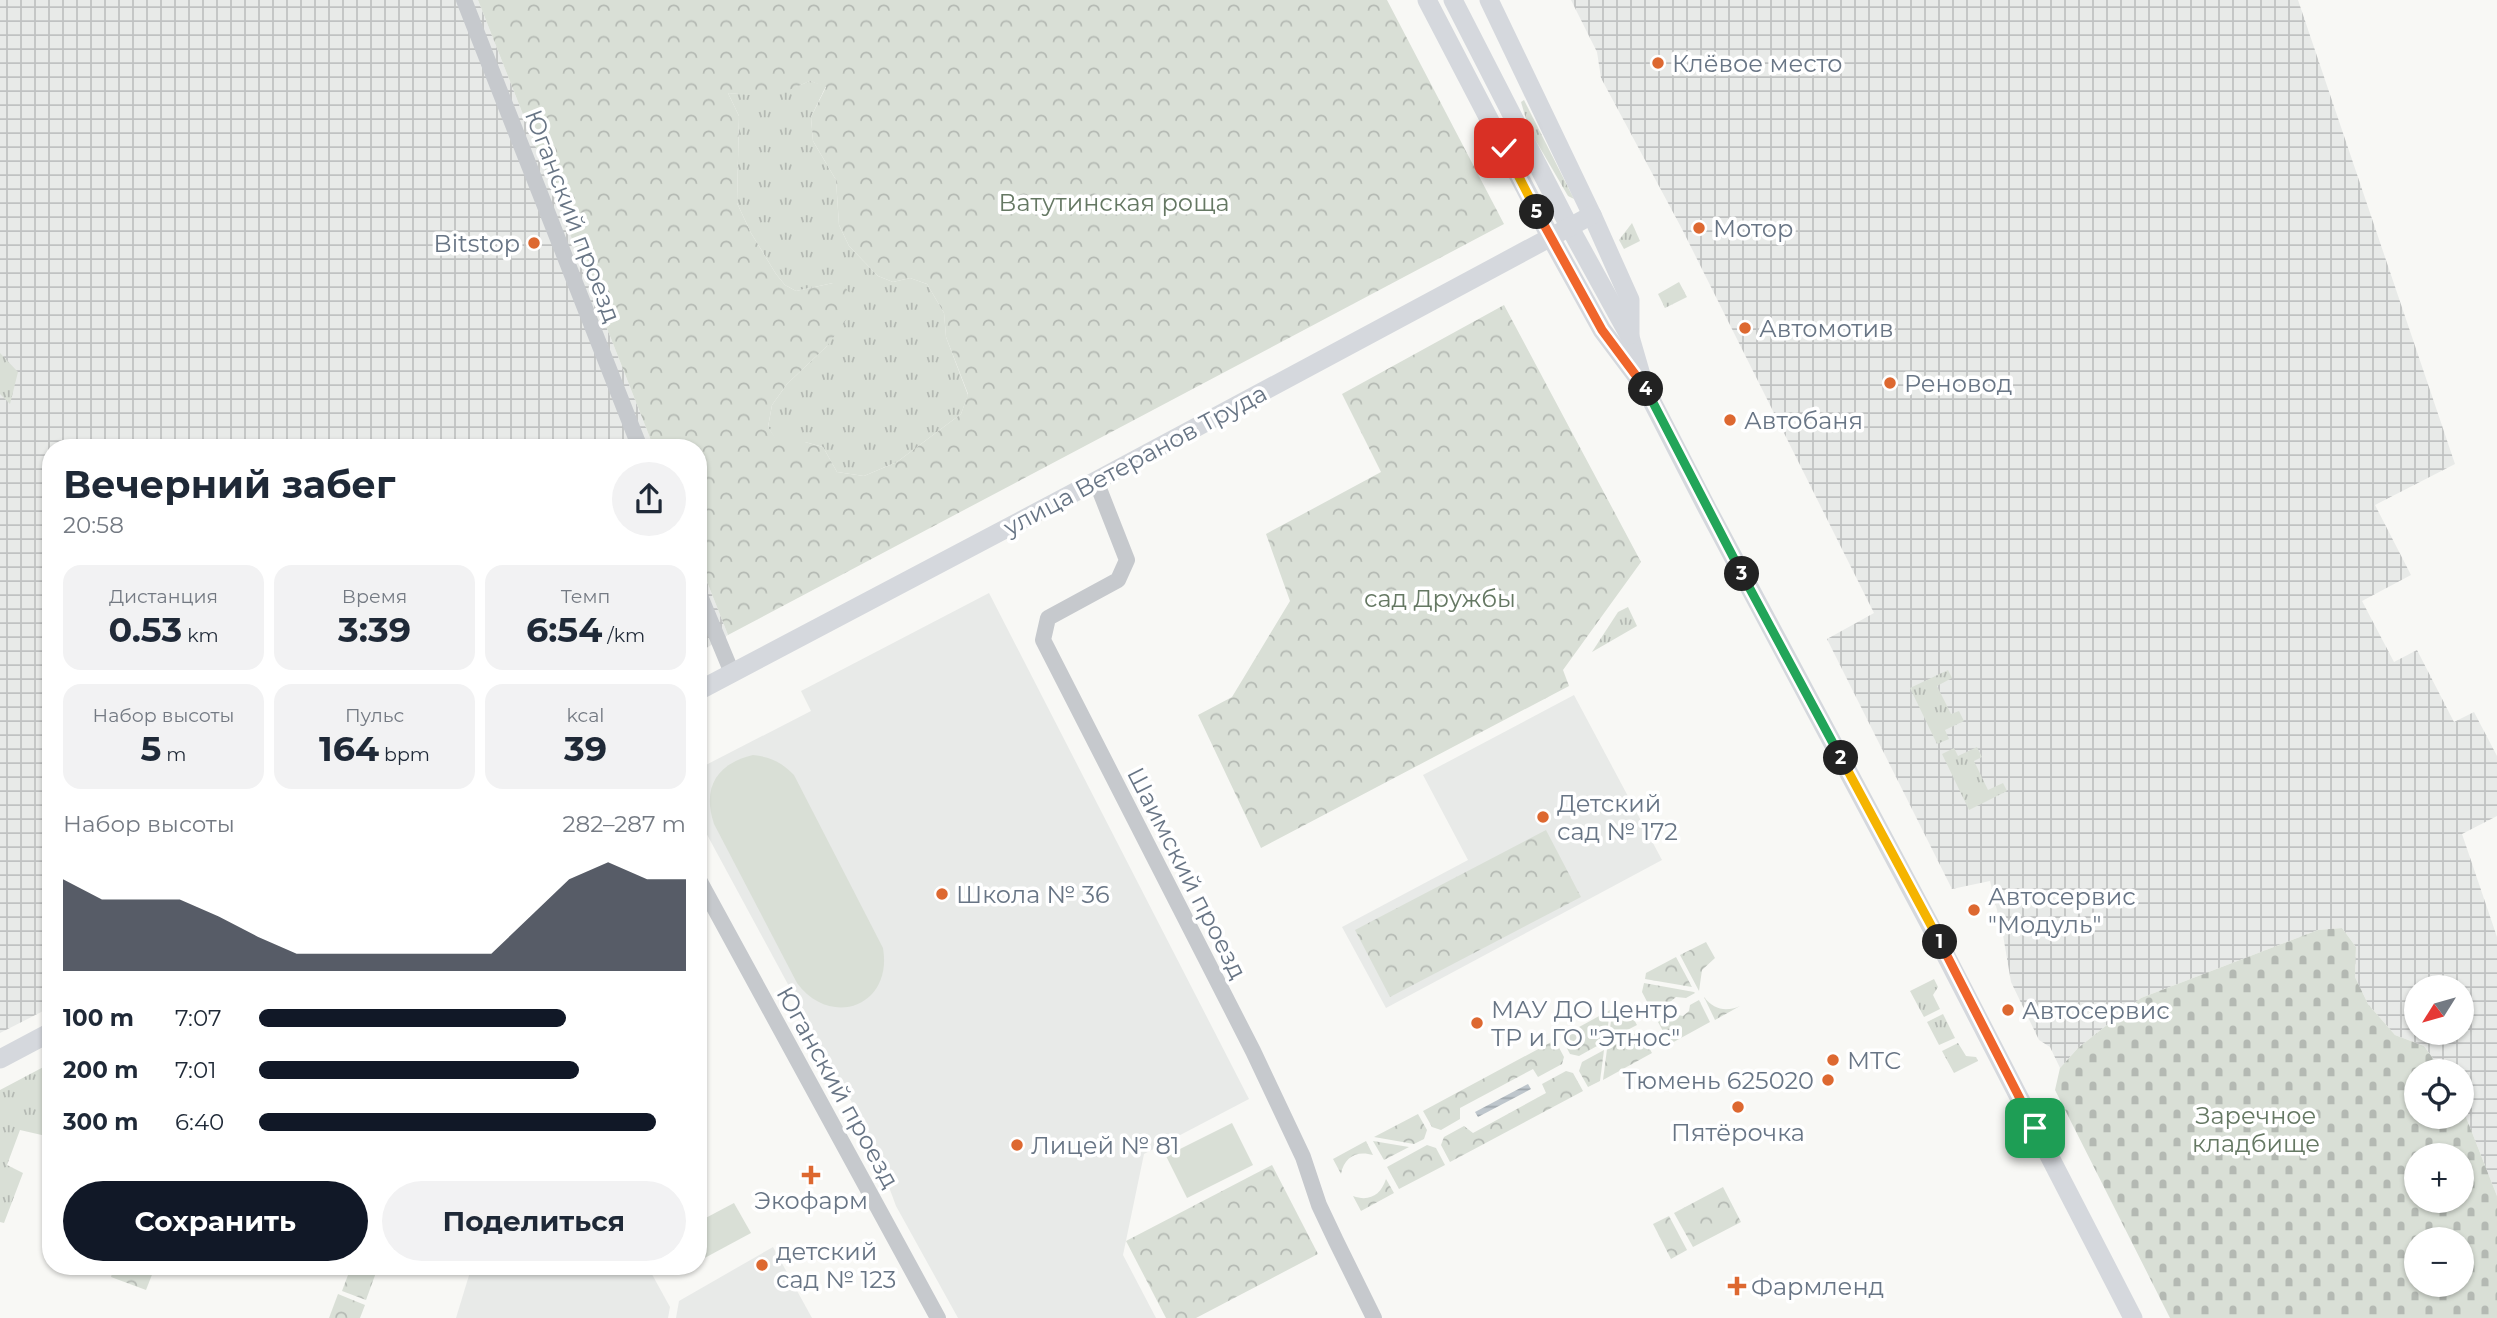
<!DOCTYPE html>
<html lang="ru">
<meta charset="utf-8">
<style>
:root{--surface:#fff;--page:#f2f2f3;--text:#1f2937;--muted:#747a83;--accent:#111827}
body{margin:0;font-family:Montserrat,sans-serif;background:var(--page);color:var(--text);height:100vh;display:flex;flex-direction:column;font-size:26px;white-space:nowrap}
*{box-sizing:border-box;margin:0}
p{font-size:23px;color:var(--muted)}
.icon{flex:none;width:38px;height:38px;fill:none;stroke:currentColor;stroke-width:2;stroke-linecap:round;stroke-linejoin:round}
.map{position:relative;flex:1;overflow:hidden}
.side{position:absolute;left:42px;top:439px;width:665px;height:836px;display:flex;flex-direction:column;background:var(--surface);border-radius:28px;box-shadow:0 2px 5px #0004}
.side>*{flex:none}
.needle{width:46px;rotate:233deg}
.fabs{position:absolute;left:2404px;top:975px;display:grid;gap:14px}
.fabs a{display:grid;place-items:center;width:70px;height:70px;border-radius:50%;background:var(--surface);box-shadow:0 2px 5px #0004;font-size:35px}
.pin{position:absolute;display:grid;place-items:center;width:60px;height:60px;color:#fff;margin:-30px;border-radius:14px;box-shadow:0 4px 10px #0006}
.km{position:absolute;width:35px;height:35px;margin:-18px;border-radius:50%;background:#222;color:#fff;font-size:19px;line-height:35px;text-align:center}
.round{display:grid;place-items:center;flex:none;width:74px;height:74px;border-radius:37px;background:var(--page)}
.headline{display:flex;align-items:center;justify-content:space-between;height:119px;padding:0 21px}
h1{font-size:38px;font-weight:700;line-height:52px}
.figures{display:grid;grid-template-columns:repeat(3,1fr);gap:10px;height:119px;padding:7px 21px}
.figures div{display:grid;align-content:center;border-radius:18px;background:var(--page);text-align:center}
.figures b{font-size:35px;font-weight:700}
.figures small{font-size:19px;font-weight:400}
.figures p{font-size:19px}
.chart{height:196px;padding:14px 21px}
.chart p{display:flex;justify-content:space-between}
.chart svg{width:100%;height:126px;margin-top:7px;fill:var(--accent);opacity:.7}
.cta{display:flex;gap:14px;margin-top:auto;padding:14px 21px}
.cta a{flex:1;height:80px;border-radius:42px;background:var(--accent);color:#fff;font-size:28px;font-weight:700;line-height:80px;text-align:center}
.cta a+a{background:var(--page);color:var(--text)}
ul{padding:0 21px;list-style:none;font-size:23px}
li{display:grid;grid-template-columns:112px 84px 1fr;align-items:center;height:52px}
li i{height:18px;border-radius:9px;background:var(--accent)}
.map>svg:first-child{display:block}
.built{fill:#e8eae8}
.industrial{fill:url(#industrial-grid);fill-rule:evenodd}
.grass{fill:url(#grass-tufts)}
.forest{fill:url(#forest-crowns);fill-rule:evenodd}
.cemetery{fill:url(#cemetery-stones);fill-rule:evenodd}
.garden{fill:#d9dfd6}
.water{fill:url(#water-rules)}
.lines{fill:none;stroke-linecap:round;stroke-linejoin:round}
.minor{stroke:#c6c9cd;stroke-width:16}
.major{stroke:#d5d8dd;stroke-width:19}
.split-1-casing{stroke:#fff;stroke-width:14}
.split-2-casing{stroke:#fff;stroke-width:14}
.split-3-casing{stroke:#fff;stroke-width:14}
.split-4-casing{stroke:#fff;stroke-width:14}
.split-5-casing{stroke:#fff;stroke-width:14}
.split-6-casing{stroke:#fff;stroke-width:14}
.split-1{stroke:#f0652b;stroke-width:9}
.split-2{stroke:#f5b400;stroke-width:9}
.split-3{stroke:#22a559;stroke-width:9}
.split-4{stroke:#22a559;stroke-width:9}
.split-5{stroke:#f0652b;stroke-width:9}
.split-6{stroke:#f5b400;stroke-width:9}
.poi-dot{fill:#dd6830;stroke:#fff;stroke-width:2.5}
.labels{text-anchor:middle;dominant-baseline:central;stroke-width:7;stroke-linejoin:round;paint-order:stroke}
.poi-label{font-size:24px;fill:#687585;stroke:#fff;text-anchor:start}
.park-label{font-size:24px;fill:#657863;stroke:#fff}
.street-label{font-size:24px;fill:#687585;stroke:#fff}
</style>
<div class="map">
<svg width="2497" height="1318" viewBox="0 0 2497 1318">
<defs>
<pattern id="industrial-grid" width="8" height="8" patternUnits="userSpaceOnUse" patternTransform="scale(1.75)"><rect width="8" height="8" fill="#e8eae8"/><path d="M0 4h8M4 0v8" fill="none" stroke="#c0c2c2"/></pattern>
<pattern id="grass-tufts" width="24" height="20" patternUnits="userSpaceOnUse" patternTransform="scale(1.75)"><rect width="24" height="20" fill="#d9dfd6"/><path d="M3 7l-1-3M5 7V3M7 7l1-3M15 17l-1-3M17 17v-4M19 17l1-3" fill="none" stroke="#b4b9b3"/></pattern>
<pattern id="forest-crowns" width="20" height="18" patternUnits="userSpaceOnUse" patternTransform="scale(1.75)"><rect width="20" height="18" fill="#d9dfd6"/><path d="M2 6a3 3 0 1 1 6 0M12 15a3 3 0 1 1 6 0" fill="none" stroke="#b4b9b3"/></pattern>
<pattern id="cemetery-stones" width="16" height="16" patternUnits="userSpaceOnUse" patternTransform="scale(1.75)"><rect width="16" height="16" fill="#d9dfd6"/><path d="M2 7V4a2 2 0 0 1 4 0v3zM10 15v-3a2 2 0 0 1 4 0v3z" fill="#b4b9b3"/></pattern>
<pattern id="water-rules" width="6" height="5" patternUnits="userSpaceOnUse" patternTransform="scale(1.75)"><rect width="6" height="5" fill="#bec6cc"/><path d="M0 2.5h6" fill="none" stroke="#9ea5ab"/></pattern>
</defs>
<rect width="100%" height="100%" fill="#f8f8f5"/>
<g class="built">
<polygon points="989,593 1249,1099 1144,1154 1123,1255 1156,1318 958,1318 896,1206 870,1136 698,818 698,769 811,711 801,691"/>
<polygon points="1574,695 1662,860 1386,1008 1342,927 1468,860 1423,775"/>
<polygon points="773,1247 812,1318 676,1318 679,1301"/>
<polygon points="481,1267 648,1267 670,1307 668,1318 456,1318 470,1272"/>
</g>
<g class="industrial">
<polygon points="0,0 478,0 654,448 51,448 51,1007 0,1033"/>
<path d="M1571,0h727l157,464 -80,41 36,70 -49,26 32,61 23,-12 37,72 20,-10 23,44v60l-35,18 35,103v259l-35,-89v-36h-20l-18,-25 -29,-11 -27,-31 -13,-27 1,-30 -14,-19 -24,2 -177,68 -63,50 -18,20 -10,-21 -11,-7 -28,-58 -8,-47 -13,-54 -38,8 -125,-250 47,-26 -192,-384 -81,-151 -4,-26zM2417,987h45v45h-45z"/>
<polygon points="698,559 728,635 698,653"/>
</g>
<g class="grass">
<path d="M810,81l16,5 -15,31 2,24 23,39 3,45 10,21 29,30 15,6 17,-4 17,6 17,29 2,24 22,58 -7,19 -64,48 -33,14 -27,-4 -14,-25 -18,-5h-28l-9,-15 4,-22 15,-21 40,-38 6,-63 -37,8 -11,-6 -9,-11 -25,-41 -14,-30 2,-87 -11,-23c33,3 52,1 82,-12z"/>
<polygon points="1524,100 1574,199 1568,196 1529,129 1521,102"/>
<polygon points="1632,223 1640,241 1624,249 1619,240"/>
<polygon points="1679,282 1687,297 1665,308 1658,294"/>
<polygon points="0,353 18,372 10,404 0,394"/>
<polygon points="1628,607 1637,626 1592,652 1618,612"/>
<polygon points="1948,670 1952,678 1937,686 1951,714 1959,711 1964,721 1945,730 1949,739 1937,744 1910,688"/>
<polygon points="1977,747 1982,757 1974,761 1988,790 2003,783 2007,791 1969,810 1942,754 1954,748 1958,756"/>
<polygon points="1934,979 1938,987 1933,995 1940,1009 1924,1017 1910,991"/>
<polygon points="1943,1014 1955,1038 1939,1045 1927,1022"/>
<polygon points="1958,1043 1966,1056 1976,1057 1978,1061 1954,1073 1942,1051"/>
<polygon points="51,1063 51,1127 46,1136 20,1130 7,1165 23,1173 4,1223 0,1222 0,1090"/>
</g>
<g class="forest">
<path d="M478,0h909l117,224 -776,411 -30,-76v-111h-44zM810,81l16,6 -15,30 2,24 23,39 3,45 10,21 29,30 15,6 17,-4 17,6 17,29 2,24 22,57 -7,20 -64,48 -33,14 -27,-4 -14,-25 -18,-5h-27l-10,-15 4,-22 15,-21 40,-38 27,-37 -1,-12 -9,-11 -11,-3 -37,8 -11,-6 -9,-11 -25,-41 -14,-30 2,-87 -11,-23 32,3 29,-6z"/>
<polygon points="1504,305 1641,562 1563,670 1569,686 1261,848 1198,715 1232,697 1290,601 1266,534 1381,472 1342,394"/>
<polygon points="1546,830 1581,897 1390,997 1355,930"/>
<polygon points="1706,942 1715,958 1702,970 1699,991 1680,955"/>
<polygon points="1676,957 1692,987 1645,979 1646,973"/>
<polygon points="1644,983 1694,992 1695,993 1686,998 1676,997 1670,1002 1669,1007 1654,1015 1642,992"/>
<path d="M1704,997c10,13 22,15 36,9l-25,14z"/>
<polygon points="1699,1000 1710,1022 1670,1044 1658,1022 1673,1014 1683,1016 1689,1011 1690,1005"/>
<polygon points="1625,1003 1637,1025 1608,1040 1613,1009"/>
<polygon points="1610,1010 1606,1041 1579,1056 1570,1054 1561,1037"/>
<polygon points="1640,1031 1652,1053 1603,1080 1607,1049"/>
<polygon points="1555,1040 1564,1057 1562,1064 1538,1077 1533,1069 1460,1108 1460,1119 1441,1130 1432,1127 1423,1111"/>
<polygon points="1604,1050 1600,1081 1588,1087 1579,1071 1582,1062"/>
<polygon points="1566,1071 1573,1073 1583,1091 1450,1162 1441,1145 1444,1137 1464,1126 1473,1133 1546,1093 1542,1084"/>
<polygon points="1418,1114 1427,1130 1424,1139 1414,1144 1374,1137"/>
<path d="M1366,1141l7,14c-16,-5 -29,2 -32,19l-8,-15z"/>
<polygon points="1373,1141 1409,1147 1384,1160"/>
<polygon points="1427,1145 1436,1148 1445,1165 1399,1189 1387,1167"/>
<polygon points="1272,1165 1318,1254 1196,1318 1166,1318 1126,1241"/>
<path d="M1386,1179l8,14 -33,18 -8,-15c16,6 28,-1 33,-17z"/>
<polygon points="1723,1187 1741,1222 1693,1247 1674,1213"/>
<polygon points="1669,1216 1687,1250 1671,1259 1653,1224"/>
<polygon points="114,1267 155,1267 146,1290 111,1277"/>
<polygon points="351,1267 378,1267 366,1300 342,1291"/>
<polygon points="338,1294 365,1305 360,1318 329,1318"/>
</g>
<path class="cemetery" d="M2342,928l14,19 -1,30 13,27 27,31 29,11 18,25h-25v45h45v-9l35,89v122h-327l-115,-228 5,-22 18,-20 63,-50 177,-68zM2417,1155h45v45h-45zM2417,1239h45v45h-45z"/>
<g class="garden">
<path d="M753,755c18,2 28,7 41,20l89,173c10,58 -52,81 -86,35l-83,-159c-12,-36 2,-60 39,-69z"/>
<polygon points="1232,1123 1253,1165 1187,1198 1166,1156"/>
<polygon points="734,1203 751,1233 699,1261 698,1222"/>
</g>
<polygon class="water" points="1528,1084 1531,1089 1478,1117 1475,1112"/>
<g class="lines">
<g class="minor">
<polyline points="464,0 640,448"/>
<polyline points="1096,481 1127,560 1118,580 1048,618 1043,640 1253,1051 1303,1157 1319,1205 1336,1241 1374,1318"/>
<polyline points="698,591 732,673"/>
<polyline points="698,878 938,1318"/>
</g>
<g class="major">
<polyline points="1427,0 1551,238 1602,330 1644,386 1708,510 1929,923 2133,1318"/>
<polyline points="1453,0 1570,228 1630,337 1641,375"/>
<polyline points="1489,0 1592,215 1630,300 1630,335"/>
<polyline points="698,691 1096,481 1592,215"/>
<polyline points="0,1059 51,1032"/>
</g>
</g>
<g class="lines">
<defs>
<polyline id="split-1" points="1940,942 2035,1128"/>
<polyline id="split-2" points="1841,758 1940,942"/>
<polyline id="split-3" points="1742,574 1841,758"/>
<polyline id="split-4" points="1646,389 1742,574"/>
<polyline id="split-5" points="1537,212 1602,330 1646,389"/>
<polyline id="split-6" points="1504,148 1537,212"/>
</defs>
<use href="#split-1" class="split-1-casing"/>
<use href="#split-2" class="split-2-casing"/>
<use href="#split-3" class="split-3-casing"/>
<use href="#split-4" class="split-4-casing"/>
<use href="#split-5" class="split-5-casing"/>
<use href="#split-6" class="split-6-casing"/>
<use href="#split-1" class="split-1"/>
<use href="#split-2" class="split-2"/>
<use href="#split-3" class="split-3"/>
<use href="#split-4" class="split-4"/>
<use href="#split-5" class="split-5"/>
<use href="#split-6" class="split-6"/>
</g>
<g class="poi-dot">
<circle cx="1658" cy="63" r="7"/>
<circle cx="1699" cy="228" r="7"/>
<circle cx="534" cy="243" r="7"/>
<circle cx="1745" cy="328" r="7"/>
<circle cx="1890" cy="383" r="7"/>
<circle cx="1730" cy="420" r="7"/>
<circle cx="1543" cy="817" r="7"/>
<circle cx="942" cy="894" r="7"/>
<circle cx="1974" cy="910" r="7"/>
<circle cx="2008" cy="1010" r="7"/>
<circle cx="1477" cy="1023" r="7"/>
<circle cx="1833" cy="1060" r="7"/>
<circle cx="1828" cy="1080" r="7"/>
<circle cx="1738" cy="1107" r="7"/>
<circle cx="1017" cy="1145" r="7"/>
<path d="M807.5 1164.5h7v7h7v7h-7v7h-7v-7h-7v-7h7z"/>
<circle cx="762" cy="1265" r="7"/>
<path d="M1733.5 1275.5h7v7h7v7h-7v7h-7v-7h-7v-7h7z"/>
</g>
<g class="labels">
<g class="poi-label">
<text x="1672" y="63">Клёвое место</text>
<text x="1713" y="228">Мотор</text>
<text x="520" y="243" text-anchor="end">Bitstop</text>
<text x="1759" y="328">Автомотив</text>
<text x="1904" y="383">Реновод</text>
<text x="1744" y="420">Автобаня</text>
<text x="1557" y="803">Детский<tspan x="1557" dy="28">сад № 172</tspan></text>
<text x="956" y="894">Школа № 36</text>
<text x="1988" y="896">Автосервис<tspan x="1988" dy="28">"Модуль"</tspan></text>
<text x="1491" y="1009">МАУ ДО Центр<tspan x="1491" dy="28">ТР и ГО "Этнос"</tspan></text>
<text x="2022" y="1010">Автосервис</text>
<text x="1847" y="1060">МТС</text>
<text x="1814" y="1080" text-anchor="end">Тюмень 625020</text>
<text x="1738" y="1132" text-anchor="middle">Пятёрочка</text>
<text x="1031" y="1145">Лицей № 81</text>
<text x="811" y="1200" text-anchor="middle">Экофарм</text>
<text x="776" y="1251">детский<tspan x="776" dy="28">сад № 123</tspan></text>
<text x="1751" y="1286">Фармленд</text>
</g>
<g class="park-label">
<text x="1114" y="202">Ватутинская роща</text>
<text x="1440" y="598">сад Дружбы</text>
<text x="2256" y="1115">Заречное<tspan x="2256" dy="28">кладбище</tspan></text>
</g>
<g class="street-label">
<text transform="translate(573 216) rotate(69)">Юганский проезд</text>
<text transform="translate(1135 460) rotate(-28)">улица Ветеранов Труда</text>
<text transform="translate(1187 873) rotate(63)">Шаимский проезд</text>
<text transform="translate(838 1087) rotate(61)">Юганский проезд</text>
</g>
</g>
</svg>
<div class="fabs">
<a><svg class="needle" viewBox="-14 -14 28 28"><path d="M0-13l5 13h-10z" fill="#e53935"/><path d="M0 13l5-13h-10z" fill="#747a83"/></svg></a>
<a><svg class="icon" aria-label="locate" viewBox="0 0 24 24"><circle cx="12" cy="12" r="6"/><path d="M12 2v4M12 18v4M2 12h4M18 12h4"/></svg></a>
<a>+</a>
<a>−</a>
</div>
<div class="pin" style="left:2035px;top:1128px;background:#1e9e55"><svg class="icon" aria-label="arrive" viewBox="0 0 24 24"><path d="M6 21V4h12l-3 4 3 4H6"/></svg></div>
<div class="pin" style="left:1504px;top:148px;background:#d93025"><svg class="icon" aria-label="check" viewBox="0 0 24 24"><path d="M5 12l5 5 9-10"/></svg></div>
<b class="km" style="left:1940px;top:942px">1</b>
<b class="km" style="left:1841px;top:758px">2</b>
<b class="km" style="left:1742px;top:574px">3</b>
<b class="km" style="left:1646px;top:389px">4</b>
<b class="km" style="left:1537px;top:212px">5</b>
<section class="side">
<div class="headline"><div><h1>Вечерний забег</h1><p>20:58</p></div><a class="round"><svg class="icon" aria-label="share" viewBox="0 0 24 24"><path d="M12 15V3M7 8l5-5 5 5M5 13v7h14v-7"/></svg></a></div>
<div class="figures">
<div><p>Дистанция</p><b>0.53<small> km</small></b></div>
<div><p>Время</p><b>3:39</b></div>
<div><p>Темп</p><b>6:54<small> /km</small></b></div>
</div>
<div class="figures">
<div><p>Набор высоты</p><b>5<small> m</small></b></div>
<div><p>Пульс</p><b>164<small> bpm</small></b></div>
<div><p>kcal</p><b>39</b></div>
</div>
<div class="chart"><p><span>Набор высоты</span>282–287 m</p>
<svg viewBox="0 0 160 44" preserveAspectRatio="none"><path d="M0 44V12L10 19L20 19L30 19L40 25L50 32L60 38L70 38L80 38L90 38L100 38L110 38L120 25L130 12L140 6L150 12L160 12V44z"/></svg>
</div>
<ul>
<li><b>100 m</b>7:07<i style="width:72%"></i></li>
<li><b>200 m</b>7:01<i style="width:75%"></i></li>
<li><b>300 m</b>6:40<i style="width:93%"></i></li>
</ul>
<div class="cta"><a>Сохранить</a><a>Поделиться</a></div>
</section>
</div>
